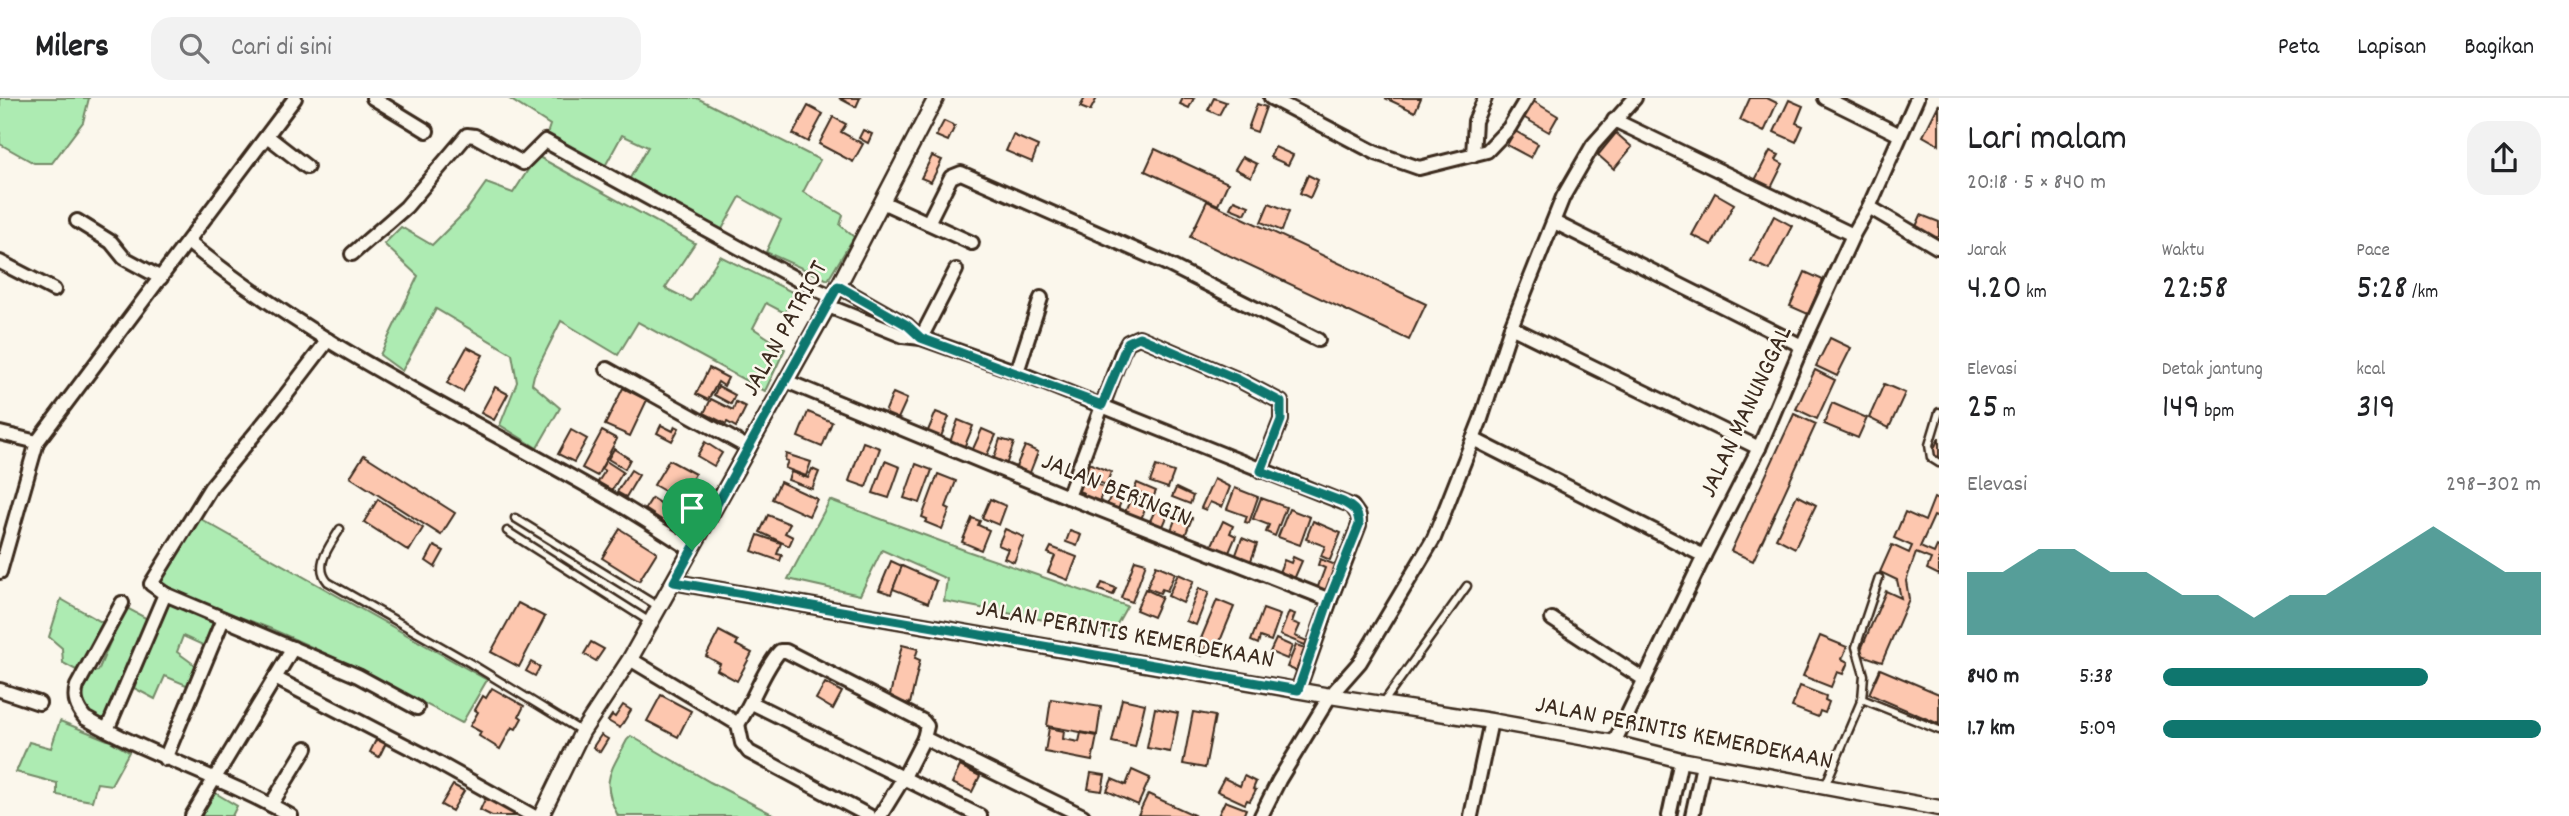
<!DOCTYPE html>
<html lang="id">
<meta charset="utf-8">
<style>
:root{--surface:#fff;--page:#f2f2f2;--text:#202124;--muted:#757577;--line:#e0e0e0;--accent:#0f766e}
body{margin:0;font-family:Dekko,sans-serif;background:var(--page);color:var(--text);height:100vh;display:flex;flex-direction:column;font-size:26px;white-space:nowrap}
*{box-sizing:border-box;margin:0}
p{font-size:23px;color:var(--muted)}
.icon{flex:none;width:38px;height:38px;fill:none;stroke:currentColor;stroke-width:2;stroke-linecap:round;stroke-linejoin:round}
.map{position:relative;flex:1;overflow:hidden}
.sheet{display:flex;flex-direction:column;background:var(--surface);width:630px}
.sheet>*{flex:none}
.pin{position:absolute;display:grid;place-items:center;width:60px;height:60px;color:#fff;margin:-72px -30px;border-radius:50% 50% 50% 0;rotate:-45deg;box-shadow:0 0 7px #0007}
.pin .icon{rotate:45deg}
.round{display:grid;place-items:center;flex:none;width:74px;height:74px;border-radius:21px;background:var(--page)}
.headline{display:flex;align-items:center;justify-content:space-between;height:119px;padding:0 28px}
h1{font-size:38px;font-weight:600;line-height:52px}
.metrics{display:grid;grid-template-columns:repeat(3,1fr);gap:10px;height:119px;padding:7px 28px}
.metrics div{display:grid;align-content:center}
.metrics b{font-size:35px;font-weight:600}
.metrics small{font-size:19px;font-weight:400}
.metrics p{font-size:19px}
.chart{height:196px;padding:14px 28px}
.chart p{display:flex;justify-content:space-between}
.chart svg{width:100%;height:126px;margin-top:7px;fill:var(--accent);opacity:.7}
ul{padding:0 28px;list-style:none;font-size:23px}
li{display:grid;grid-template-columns:112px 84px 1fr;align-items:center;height:52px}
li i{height:18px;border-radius:9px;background:var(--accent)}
header{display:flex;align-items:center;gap:42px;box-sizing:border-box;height:98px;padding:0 35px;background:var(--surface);border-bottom:2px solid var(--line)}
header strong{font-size:33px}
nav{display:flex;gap:38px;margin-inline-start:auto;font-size:24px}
.search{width:490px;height:63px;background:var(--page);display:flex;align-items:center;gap:18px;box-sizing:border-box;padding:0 24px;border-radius:21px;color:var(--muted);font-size:26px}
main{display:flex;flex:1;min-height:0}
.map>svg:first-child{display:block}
.green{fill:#adebb2;stroke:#748a68;stroke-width:2}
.building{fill:#fdc7af;stroke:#3b2a1e;stroke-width:2}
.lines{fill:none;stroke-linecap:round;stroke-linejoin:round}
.service-casing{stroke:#3b2a1e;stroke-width:11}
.minor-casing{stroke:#3b2a1e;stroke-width:18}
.tertiary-casing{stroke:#3b2a1e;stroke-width:19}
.service{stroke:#fbf7ec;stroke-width:6}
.minor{stroke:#fbf7ec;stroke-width:12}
.tertiary{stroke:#fbf7ec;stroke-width:14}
.route-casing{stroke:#fff;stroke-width:14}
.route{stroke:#0f766e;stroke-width:9}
.labels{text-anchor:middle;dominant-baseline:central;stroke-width:5;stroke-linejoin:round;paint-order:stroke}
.street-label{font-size:26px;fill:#3b2a1e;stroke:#fbf7ec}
</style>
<header>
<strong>Milers</strong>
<div class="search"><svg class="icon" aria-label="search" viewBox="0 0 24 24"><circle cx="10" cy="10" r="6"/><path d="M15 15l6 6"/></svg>Cari di sini</div>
<nav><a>Peta</a><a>Lapisan</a><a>Bagikan</a></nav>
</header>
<main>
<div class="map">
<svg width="1939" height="718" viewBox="0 0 1939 718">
<rect width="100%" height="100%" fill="#fbf7ec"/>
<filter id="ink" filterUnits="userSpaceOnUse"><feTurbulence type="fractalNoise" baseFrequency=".0143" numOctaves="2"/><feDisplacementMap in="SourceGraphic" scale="14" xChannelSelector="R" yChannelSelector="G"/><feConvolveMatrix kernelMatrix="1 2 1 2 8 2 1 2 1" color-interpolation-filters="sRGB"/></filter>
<g filter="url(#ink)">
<g class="green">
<polygon points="0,0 89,0 83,24 52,65 34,65 0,46"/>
<polygon points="508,0 697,0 820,62 803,94 843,117 840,127 854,139 828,182 766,154 781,122 740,99 716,142 623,92 648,49 622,37 598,81 543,48 550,27"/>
<polygon points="537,58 695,145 665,190 691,203 720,158 794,195 785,215 766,205 753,230 785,251 765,293 638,224 618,257 561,223 534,277 532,286 560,310 537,350 500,327 517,284 512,256 436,211 402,273 380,257 418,178 384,146 401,129 432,147 466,113 486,85 513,95"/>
<polygon points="830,402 967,453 1127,508 1112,535 944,503 947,481 882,452 860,497 788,481"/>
<path d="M199,420l288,162 -25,43c-64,-33 -127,-67 -193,-95 -37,-15 -75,-25 -110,-45z"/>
<polygon points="61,501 103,525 87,558 76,572 63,565 62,550 49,539"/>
<polygon points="169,504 217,527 207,549 183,538 177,554 199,570 191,589 165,578 155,601 134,590 156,533 144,528 106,626 79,608 78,596 91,574 98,573 116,530 127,510 153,524"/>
<polygon points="60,623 110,643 129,654 111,687 97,685 92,703 57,697 57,685 16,674 29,644 51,650"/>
<path d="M631,638l79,46 66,34h-158c-18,-35 -8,-43 9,-76z"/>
<polygon points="212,693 237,708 232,718 198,718"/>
</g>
<g class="building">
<polygon points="839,0 860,0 856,9"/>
<polygon points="1085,0 1097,0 1090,13 1080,9"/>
<polygon points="1183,0 1194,0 1189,10 1180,6"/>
<polygon points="1214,0 1226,4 1219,17 1208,12"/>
<polygon points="1385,0 1421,0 1415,14"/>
<polygon points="1750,0 1767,0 1777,5 1764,34 1740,22"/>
<polygon points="1789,2 1803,8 1796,25 1803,28 1796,44 1774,34"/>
<polygon points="1533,3 1558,18 1549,34 1523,19"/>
<polygon points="1257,6 1266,9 1257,34 1248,31"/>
<polygon points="1939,6 1939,47 1923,38"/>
<polygon points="808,8 823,16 808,44 793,36"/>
<polygon points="833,19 846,26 841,34 863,46 853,64 819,46"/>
<polygon points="944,23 955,28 948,43 936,38"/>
<polygon points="863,32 872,36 868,45 859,40"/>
<polygon points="1515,33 1538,46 1531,60 1507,47"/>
<polygon points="1616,35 1632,49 1614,71 1598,57"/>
<polygon points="1013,37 1038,48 1032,64 1006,53"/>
<polygon points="1275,49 1293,57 1288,67 1270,59"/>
<polygon points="1155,51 1228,85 1218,107 1145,73"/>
<polygon points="1770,53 1779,57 1776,62 1783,66 1770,92 1754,84"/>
<polygon points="932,58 942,62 931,84 921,80"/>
<polygon points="1242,59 1257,66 1251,79 1235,71"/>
<polygon points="1308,77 1318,82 1310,100 1300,95"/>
<polygon points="1715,95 1734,106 1712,147 1692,137"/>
<polygon points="1234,102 1249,108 1245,116 1230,110"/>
<polygon points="1207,103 1426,206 1409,242 1190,139"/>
<polygon points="1269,105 1289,113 1282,133 1261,124"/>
<polygon points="1921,117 1939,124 1939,144 1914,133"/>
<polygon points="1774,118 1792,128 1769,172 1751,163"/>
<polygon points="1805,174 1823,182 1808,216 1790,208"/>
<polygon points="1830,240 1851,250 1837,278 1816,268"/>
<polygon points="467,249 483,257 463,294 447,285"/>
<polygon points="709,270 728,280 724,288 718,284 708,302 696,296"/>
<polygon points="1815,272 1835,282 1817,321 1796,311"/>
<polygon points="1884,286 1905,295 1889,330 1869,320"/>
<polygon points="718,288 735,297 731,306 714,297"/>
<polygon points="495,289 508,296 494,322 481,315"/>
<polygon points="623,290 647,302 630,338 605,327"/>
<polygon points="893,295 907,301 897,323 884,317"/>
<polygon points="711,301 733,312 736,304 746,309 736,329 727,324 726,326 704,315"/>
<polygon points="1832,305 1867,320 1858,340 1824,326"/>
<polygon points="808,314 832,324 822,349 798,339"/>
<polygon points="936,314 949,319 940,341 927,335"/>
<polygon points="1794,316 1816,326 1753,463 1731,453"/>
<polygon points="958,322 973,328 964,350 950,344"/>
<polygon points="661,327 673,333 675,328 679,330 672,343 657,335"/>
<polygon points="982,331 996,337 986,359 972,353"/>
<polygon points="571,332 587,341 574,364 558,356"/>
<polygon points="602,333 617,341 597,378 582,370"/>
<polygon points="1939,340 1939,361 1931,357"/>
<polygon points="1000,341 1014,345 1006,367 993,363"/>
<polygon points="705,344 722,355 714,368 697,358"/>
<polygon points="863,344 880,350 866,389 849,383"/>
<polygon points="1025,348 1038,354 1029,377 1015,371"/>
<polygon points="614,351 630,361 625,371 608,361"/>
<polygon points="786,356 811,364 806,378 785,370 788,363 785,362"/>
<polygon points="364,357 455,415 441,437 350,379"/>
<polygon points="669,362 695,376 680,402 654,387"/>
<polygon points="606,363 623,374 612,392 598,384 605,373 601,371"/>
<polygon points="885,363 900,369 889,400 873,395"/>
<polygon points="1086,364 1111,374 1106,387 1086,379 1088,373 1083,371"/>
<polygon points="916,366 932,372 920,405 904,400"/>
<polygon points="1156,368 1174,374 1168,390 1150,384"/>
<polygon points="812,371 819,374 812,391 788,382 791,374 808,380"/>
<polygon points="631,372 639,377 626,399 617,394"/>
<polygon points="938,376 956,383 946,409 950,411 942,431 925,424 927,421 922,419"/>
<polygon points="1079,380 1104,389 1098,407 1082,401 1084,395 1075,392"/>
<polygon points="1214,381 1230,389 1222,409 1210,404 1206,412 1201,410"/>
<polygon points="780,384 817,401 809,418 772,401"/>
<polygon points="1137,385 1156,393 1153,400 1134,392"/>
<polygon points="1176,390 1193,398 1190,406 1172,399"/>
<polygon points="1235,390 1258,399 1249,425 1245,424 1247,418 1227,411"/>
<polygon points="1113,391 1124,396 1117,414 1106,410"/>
<polygon points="1133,396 1149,403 1140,423 1124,416"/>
<polygon points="1797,397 1816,407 1795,450 1776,440"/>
<polygon points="652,400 678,417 671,428 645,411"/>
<polygon points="1261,400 1286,409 1275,438 1266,434 1269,427 1253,421"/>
<polygon points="1934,400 1939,402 1939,420 1934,418 1920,449 1934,455 1937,448 1939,449 1939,477 1927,471 1931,461 1916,455 1906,483 1909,501 1882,564 1859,556 1886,493 1901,500 1897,482 1880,474 1892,447 1909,455 1912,448 1894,440 1905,414 1925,423"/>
<polygon points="378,401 423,430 409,453 364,424"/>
<polygon points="990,401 1006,408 999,427 982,420"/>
<polygon points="1158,406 1170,412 1161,433 1148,427"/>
<polygon points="1289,411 1310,419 1300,447 1278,439"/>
<polygon points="1178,414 1192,420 1184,440 1170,435"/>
<polygon points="768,417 790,426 785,435 793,439 789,448 760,434"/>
<polygon points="972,420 980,423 978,427 989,432 981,452 962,444"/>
<polygon points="1223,423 1233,428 1230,435 1236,438 1227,459 1210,451"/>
<polygon points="1313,423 1341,435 1330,462 1321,458 1325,448 1306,441"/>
<polygon points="620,431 657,454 639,483 602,460"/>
<polygon points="1005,431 1024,439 1014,464 1004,460 1008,451 998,447"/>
<polygon points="1070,433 1081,437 1077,448 1066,444"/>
<polygon points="758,437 781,445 777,456 782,457 780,463 752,453"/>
<polygon points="1242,440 1257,446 1249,468 1234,462"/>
<polygon points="434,448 444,453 435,469 426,463"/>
<polygon points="1051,449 1077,459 1068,482 1048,474 1055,458 1048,455"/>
<polygon points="1293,459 1302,463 1292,486 1277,479 1284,462 1291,465"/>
<polygon points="1320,461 1336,467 1325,497 1316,494 1325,470 1318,467"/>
<polygon points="1135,462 1146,465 1132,504 1121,500"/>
<polygon points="891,463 902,468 891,496 879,492"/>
<polygon points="1156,467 1175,475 1167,493 1162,491 1160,495 1147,490"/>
<polygon points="902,468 936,483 928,505 893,491"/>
<polygon points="1178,476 1194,483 1183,505 1168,498"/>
<polygon points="1102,485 1116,490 1113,497 1099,492"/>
<polygon points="1199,490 1209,494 1196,527 1186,523"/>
<polygon points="1145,491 1162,499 1153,519 1136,512"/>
<polygon points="1217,502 1234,509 1218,548 1208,544 1202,558 1195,555"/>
<polygon points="518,505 545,519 519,569 491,554"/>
<polygon points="1263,511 1280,517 1271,543 1260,539 1258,546 1251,543"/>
<polygon points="1289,514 1295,516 1292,524 1300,527 1295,538 1307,543 1305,547 1280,537"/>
<polygon points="719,533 738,543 736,547 752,555 737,583 717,572 720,566 706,558"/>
<polygon points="1179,538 1188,540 1186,550 1177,548"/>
<polygon points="1820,538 1847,549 1842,561 1848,564 1843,576 1837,574 1831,589 1803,578"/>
<polygon points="1276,541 1292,548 1287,561 1270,554"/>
<polygon points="591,544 604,551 596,563 584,556"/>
<polygon points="902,547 918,551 915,560 920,562 910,606 889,601"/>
<polygon points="1296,547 1305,550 1296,573 1287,569"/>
<polygon points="531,564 540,569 535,578 526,573"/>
<polygon points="1880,571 1939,596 1939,626 1869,596"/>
<polygon points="825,585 842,594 833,611 816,601"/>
<polygon points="1800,588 1826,598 1825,602 1829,604 1825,615 1820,613 1818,619 1792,609"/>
<polygon points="492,590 524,608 519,618 522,620 516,631 512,629 500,651 479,638 481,634 470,628 478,614 475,612 483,598 486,600"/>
<polygon points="661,597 691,613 678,639 647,623"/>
<polygon points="1051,601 1101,609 1097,637 1047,628"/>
<polygon points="1122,601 1145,606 1135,649 1112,644"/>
<polygon points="623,607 631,612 620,630 608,623 612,617 615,619"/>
<polygon points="1155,610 1178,615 1170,654 1147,650"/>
<polygon points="1193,614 1215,618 1205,670 1183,666"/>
<polygon points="1049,630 1064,633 1063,641 1079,644 1081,635 1097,638 1092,663 1045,654"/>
<polygon points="601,637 608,641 600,654 593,649"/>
<polygon points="378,638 387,643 379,659 370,654"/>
<polygon points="960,668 980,678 972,694 952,685"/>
<polygon points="1132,672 1150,680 1138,707 1107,693 1112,681 1126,687"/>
<polygon points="1091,675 1105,677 1102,693 1088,691"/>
<polygon points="1244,678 1256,684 1253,691 1256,692 1250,703 1247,702 1245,706 1217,693 1224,680 1240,688"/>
<polygon points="453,687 464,693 452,713 441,707"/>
<polygon points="1148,696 1194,717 1193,718 1138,717"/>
<polygon points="486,699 520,716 519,718 492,718 480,712"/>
<polygon points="1225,703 1246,711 1243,718 1218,718"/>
</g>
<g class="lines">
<defs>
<g id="service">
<polyline points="1939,314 1929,347 1931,360 1939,365"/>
<polyline points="515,420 659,509"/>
<path d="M340,431c-10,17 -27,36 -12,53l142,81 111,68"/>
<polyline points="507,433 650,524"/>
<polyline points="1862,601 1939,632"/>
<polyline points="1383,605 1467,488"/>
<polyline points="1825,688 1862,601 1864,577 1856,549 1879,480"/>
</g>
<g id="minor">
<polyline points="373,0 427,33"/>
<polyline points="1271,0 1376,55 1419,70 1487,53 1509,30 1527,0"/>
<polyline points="1825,0 1900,37"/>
<polyline points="1614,22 1853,137"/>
<polyline points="267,38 307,69"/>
<polyline points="1473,57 1475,23 1485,0"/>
<polyline points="882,104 972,145"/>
<polyline points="1869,109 1937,149"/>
<polyline points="77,123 111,144 124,160 161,180"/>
<polyline points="1554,124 1802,248"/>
<polyline points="928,125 951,79 961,75 1163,164 1318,242"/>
<path d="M188,144c127,104 277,173 419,255 29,16 57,35 85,53"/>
<polyline points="352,156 406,109 467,37 475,38 523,65 545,43 809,188 833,199"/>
<polyline points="0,164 54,192"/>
<polyline points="838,188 907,227 920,239"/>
<polyline points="828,208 903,238 921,240 1017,274 1352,408 1359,418 1359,427 1330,502"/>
<polyline points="1511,229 1759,350"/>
<polyline points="921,240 956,172"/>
<polyline points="328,242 276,310 211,389 151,486 165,496 358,578 417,610"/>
<polyline points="607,271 749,350"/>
<polyline points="1017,274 1041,200"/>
<polyline points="786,283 1068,399 1330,502 1298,592"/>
<polyline points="0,335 37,344"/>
<polyline points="1473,341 1704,458"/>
<polyline points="1068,399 1122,255 1128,244 1139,239 1239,282 1281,304 1281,322 1261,373"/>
<polyline points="0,474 37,344 295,0"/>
<path d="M122,505l-45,83c-4,13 0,22 8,32 66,38 140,60 206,98"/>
<polyline points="1552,521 1645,582"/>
<polyline points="630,561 738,626 742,645 749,654 869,718"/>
<polyline points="275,580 422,656 533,718"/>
<polyline points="0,592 39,605"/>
<polyline points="752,605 980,718"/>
<path d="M738,626c15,-22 26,-56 42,-73h6l137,70 4,5 -3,12 159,78"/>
<polyline points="107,632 165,496"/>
<polyline points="1614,645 1704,458 1759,350 1802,248 1853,137 1869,109 1917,0"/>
<polyline points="165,661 223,521"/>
<polyline points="271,707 306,650"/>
<polyline points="192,718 293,550"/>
<polyline points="880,718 904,679 924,640"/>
<polyline points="1261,718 1279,682 1330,598 1360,564 1434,440 1481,321 1511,229 1563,99 1593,47 1635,0"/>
<polyline points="1471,718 1491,623"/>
<polyline points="1669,718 1681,662"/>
<polyline points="1692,718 1703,667"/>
</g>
<g id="tertiary">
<polyline points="674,484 1330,598 1491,623 1614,645 1681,662 1939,710"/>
<polyline points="541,718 582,634 630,561 828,208 936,0"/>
</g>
</defs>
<use href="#service" class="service-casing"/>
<use href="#minor" class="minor-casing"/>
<use href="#tertiary" class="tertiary-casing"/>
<use href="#service" class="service"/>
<use href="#minor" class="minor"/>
<use href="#tertiary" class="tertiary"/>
</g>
</g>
<g class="lines" filter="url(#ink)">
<defs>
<path id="route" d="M838,188l69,39 14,13 181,67 26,-63 11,-5 100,43 42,22v18l-20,51 82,31c11,6 16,10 16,23l-30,75 -31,90 -624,-108z"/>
</defs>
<use href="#route" class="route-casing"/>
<use href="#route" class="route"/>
</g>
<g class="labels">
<g class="street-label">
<text transform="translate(786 231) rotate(-61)">JALAN PATRIOT</text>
<text transform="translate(1747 314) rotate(-65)">JALAN MANUNGGAL</text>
<text transform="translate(1116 393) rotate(22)">JALAN BERINGIN</text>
<text transform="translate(1125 537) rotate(10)">JALAN PERINTIS KEMERDEKAAN</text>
<text transform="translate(1684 636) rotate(11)">JALAN PERINTIS KEMERDEKAAN</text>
</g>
</g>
</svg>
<div class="pin" style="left:692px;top:452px;background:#1e9e55"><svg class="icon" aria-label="arrive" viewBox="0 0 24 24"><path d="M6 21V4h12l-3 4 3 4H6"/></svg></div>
</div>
<section class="sheet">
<div class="headline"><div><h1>Lari malam</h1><p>20:18 · 5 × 840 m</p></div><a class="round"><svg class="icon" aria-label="share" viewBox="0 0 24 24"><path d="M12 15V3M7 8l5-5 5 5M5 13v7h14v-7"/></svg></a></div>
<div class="metrics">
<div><p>Jarak</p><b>4.20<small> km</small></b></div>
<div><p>Waktu</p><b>22:58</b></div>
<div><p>Pace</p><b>5:28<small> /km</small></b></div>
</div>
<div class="metrics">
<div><p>Elevasi</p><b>25<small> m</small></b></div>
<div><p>Detak jantung</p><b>149<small> bpm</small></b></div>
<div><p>kcal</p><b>319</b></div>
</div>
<div class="chart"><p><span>Elevasi</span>298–302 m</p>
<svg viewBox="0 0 160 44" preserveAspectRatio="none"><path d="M0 44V22L10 22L20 14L30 14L40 22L50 22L60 30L70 30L80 38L90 30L100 30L110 22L120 14L130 6L140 14L150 22L160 22V44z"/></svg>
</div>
<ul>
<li><b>840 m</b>5:38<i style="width:70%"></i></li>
<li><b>1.7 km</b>5:09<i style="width:100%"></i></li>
</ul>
</section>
</main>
